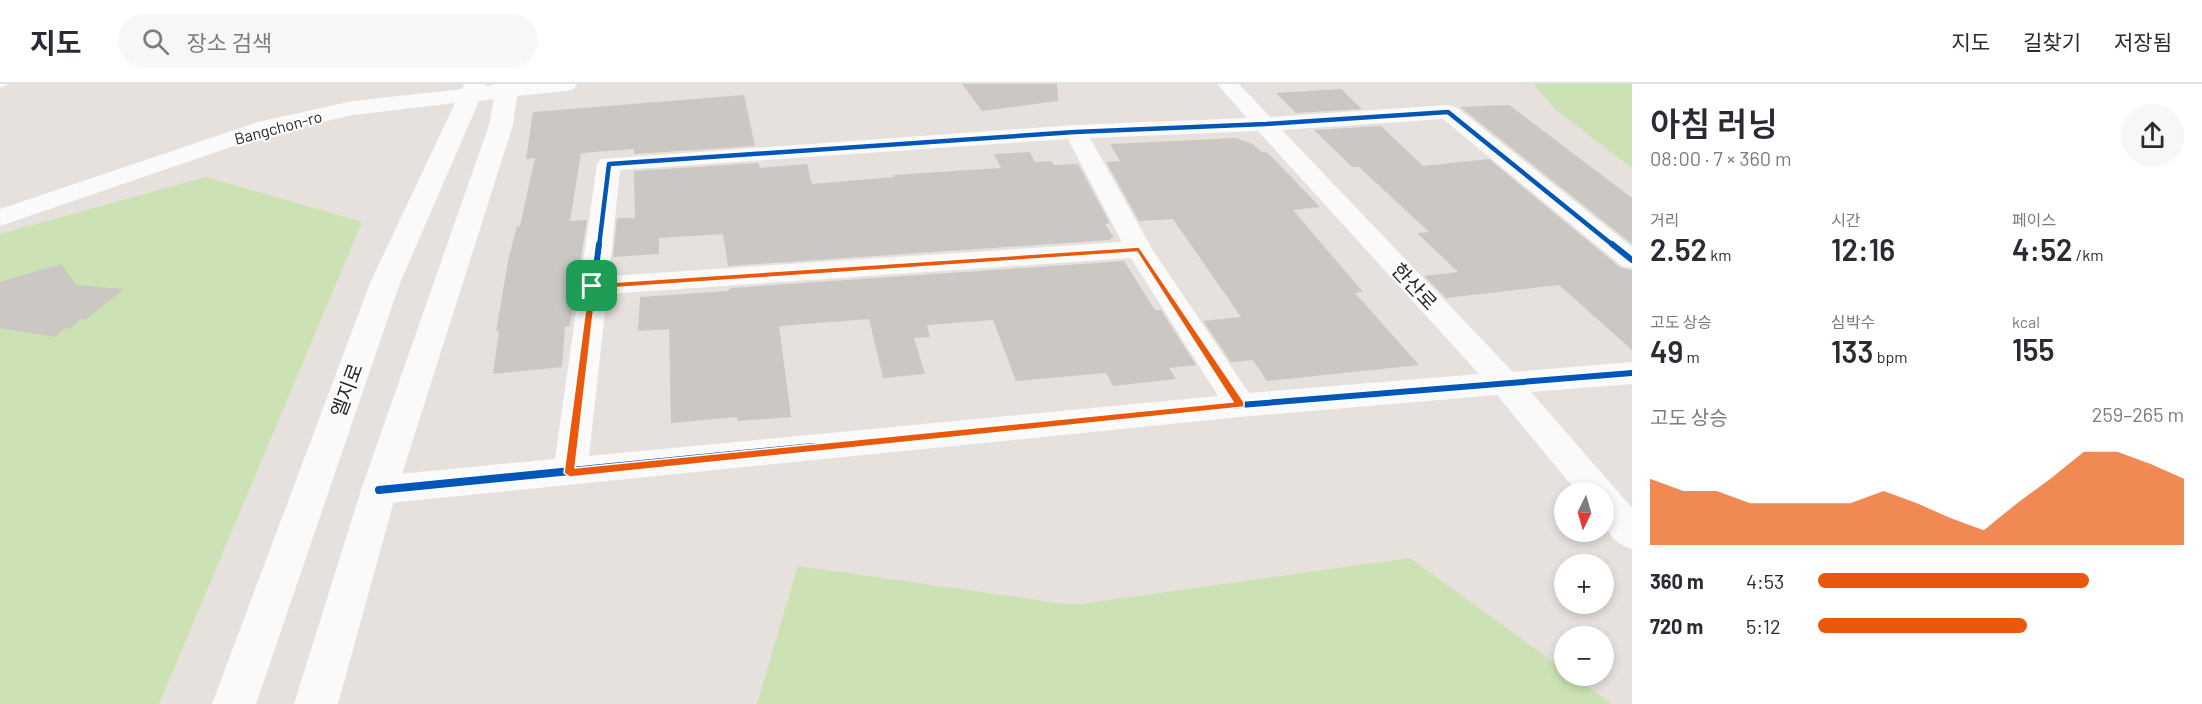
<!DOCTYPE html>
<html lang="ko">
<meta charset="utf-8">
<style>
:root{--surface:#fff;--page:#f7f7f7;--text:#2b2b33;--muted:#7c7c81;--line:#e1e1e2;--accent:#ea580c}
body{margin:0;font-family:Barlow,"Noto Sans KR",sans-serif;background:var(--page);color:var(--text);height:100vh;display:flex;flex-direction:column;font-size:22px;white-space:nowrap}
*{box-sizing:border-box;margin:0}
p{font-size:20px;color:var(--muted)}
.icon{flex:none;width:33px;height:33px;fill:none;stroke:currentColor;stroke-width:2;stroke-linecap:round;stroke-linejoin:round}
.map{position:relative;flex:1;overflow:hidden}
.panel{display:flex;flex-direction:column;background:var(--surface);width:570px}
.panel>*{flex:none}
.needle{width:39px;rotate:185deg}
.fabs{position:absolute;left:1554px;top:398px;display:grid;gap:12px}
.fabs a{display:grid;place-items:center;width:60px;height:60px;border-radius:50%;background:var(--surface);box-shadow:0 3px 9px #0003;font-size:30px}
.pin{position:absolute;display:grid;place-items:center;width:51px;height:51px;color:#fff;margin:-26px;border-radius:12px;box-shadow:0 3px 9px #0006}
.round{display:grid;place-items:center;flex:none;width:63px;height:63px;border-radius:32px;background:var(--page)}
.overview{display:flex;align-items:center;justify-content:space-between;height:102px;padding:0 18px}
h1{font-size:33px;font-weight:600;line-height:45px}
.stats{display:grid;grid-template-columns:repeat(3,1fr);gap:9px;height:102px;padding:6px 18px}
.stats div{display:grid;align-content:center}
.stats b{font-size:30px;font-weight:600}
.stats small{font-size:16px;font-weight:400}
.stats p{font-size:16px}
.chart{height:168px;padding:12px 18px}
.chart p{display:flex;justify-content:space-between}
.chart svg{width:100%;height:108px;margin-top:6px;fill:var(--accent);opacity:.7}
ul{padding:0 18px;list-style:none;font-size:20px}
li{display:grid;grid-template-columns:96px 72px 1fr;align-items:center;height:45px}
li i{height:15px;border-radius:8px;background:var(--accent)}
header{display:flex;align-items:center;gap:36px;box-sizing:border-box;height:84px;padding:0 30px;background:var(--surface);border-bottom:2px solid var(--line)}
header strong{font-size:28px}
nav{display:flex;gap:33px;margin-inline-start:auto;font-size:21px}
.search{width:420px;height:54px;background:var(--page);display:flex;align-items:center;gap:15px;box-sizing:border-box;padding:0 21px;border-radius:33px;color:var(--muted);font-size:22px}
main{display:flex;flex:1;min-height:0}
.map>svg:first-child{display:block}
.green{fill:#cce2b4}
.building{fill:#cbc7c3}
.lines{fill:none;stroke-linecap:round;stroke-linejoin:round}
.service{fill:#fbfafa;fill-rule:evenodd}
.minor{fill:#fbfafa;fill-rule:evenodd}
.secondary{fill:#fbfafa;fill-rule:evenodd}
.cycleway-far2-casing{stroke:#fff;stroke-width:8}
.cycleway-far1-casing{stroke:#fff;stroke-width:10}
.cycleway-casing{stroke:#fff;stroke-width:11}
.cycleway-far2{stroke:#0057b8;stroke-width:4.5}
.cycleway-far1{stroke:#0057b8;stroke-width:6}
.cycleway{stroke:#0057b8;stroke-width:8}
.route{fill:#ea580c;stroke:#fff;stroke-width:1.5;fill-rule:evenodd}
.labels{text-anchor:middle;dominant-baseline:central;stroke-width:4.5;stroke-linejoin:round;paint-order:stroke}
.far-street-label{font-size:16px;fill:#272727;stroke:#fff}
.street-label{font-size:20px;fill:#272727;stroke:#fff}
</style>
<header>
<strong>지도</strong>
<div class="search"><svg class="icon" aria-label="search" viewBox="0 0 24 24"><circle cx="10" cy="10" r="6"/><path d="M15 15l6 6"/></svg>장소 검색</div>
<nav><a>지도</a><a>길찾기</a><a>저장됨</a></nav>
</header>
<main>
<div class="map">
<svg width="1632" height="620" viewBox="0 0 1632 620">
<rect width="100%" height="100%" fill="#e6e1dc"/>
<g class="green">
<polygon points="1533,0 1632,0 1632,84 1555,25"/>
<polygon points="206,93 362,138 159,620 0,620 0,150"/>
<polygon points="1410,474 1564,586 1564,591 1572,591 1612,620 757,620 798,482 1073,521"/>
</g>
<g class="building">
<polygon points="962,0 1057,0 1058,17 982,27"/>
<polygon points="1341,5 1362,25 1296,29 1276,9"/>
<polygon points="744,11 755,62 634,70 634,65 581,69 570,137 587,136 570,242 565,243 562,283 493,290 499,247 496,248 509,172 517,142 520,142 535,74 526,75 533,28"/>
<polygon points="1509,21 1632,114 1632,160 1460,23"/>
<polygon points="1381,42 1423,82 1489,75 1621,184 1632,186 1632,266 1559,201 1446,214 1424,192 1458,188 1417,149 1429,148 1359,83 1352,83 1314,46"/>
<polygon points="1236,54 1253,60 1261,68 1267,68 1320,123 1293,126 1363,208 1355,209 1419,281 1267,297 1253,276 1231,278 1203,237 1241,233 1173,135 1139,137 1106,78 1120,77 1110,60"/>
<polygon points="1030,68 1035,78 1051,77 1054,81 1078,80 1110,139 1105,140 1114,154 1110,154 1111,156 728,182 723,150 659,154 659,170 613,173 617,134 635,134 634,87 758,79 760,84 807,80 812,100 894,93 893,91 1001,84 994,70"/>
<polygon points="1124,177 1155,226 1161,226 1196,281 1169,284 1176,295 1113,302 1106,289 1016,297 993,236 927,241 930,253 914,254 925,290 883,294 869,235 779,242 791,333 738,337 737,333 671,339 669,245 638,247 640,213 727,207 731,204"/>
<polygon points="61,180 76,201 124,205 85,236 81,235 70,245 65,244 55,253 0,244 0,198"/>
</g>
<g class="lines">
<polygon class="service" points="0,0 9,0 0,4"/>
<path class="minor" d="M1217,0h22l31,33 178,-12 8,2 176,140v21l-10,-2 -179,-147 -161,11 231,242 119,-10v22l-101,8 101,116v41c-30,-10 -28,-29 -28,-57h-27l-80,-97 -257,22 -861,87 -12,-4 -5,-10 5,-10 12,-4 176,-17 42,-295 4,-5 474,-34 172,-7zM1258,47l221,243 -230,19 -97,-144 -62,-111zM1068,55l54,103 -513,34 11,-106zM1131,174l87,138 -629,60 18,-162z"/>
<polygon class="secondary" points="464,0 486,0 485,2 497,0 577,0 574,5 566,7 517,12 513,41 397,406 338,620 294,620 361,406 489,41 494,15 479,17 400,199 256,620 212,620 370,199 455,19 353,31 272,49 0,142 0,125 258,38 353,17 462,5"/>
<defs>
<polyline id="cycleway-far2" points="599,162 609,80 1075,48 1266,40 1448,28 1614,162"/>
<g id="cycleway-far1">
<polyline points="1612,160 1632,176"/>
<polyline points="573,365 599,160"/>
<polyline points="798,365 1240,321 1632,289"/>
</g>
<g id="cycleway">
<polyline points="570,389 573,363"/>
<polyline points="379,406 813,363"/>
</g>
</defs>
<use href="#cycleway-far2" class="cycleway-far2-casing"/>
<use href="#cycleway-far1" class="cycleway-far1-casing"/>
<use href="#cycleway" class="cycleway-casing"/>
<use href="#cycleway-far2" class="cycleway-far2"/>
<use href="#cycleway-far1" class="cycleway-far1"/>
<use href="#cycleway" class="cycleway"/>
</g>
<path class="route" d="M1139,163l105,155v5l-674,70 -6,-4 25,-189zM1137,168l96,150 -658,66 21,-179z"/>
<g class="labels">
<g class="far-street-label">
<text transform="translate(278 43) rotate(-15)">Bangchon-ro</text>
</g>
<g class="street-label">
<text transform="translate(1415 202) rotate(47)">한산로</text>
<text transform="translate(346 306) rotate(-70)">엘지로</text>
</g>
</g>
</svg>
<div class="fabs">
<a><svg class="needle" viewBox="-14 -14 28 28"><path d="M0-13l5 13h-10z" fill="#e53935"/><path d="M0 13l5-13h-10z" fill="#7c7c81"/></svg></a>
<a>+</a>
<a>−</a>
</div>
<div class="pin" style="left:592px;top:202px;background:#1e9e55"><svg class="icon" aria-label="arrive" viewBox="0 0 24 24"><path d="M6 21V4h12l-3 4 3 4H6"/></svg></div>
</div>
<section class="panel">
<div class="overview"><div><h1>아침 러닝</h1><p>08:00 · 7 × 360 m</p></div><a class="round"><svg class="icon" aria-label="share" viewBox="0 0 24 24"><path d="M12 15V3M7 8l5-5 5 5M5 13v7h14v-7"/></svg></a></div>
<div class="stats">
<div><p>거리</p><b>2.52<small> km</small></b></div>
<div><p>시간</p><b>12:16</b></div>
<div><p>페이스</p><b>4:52<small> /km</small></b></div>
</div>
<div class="stats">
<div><p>고도 상승</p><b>49<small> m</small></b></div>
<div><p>심박수</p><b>133<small> bpm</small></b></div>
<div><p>kcal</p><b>155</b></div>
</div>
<div class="chart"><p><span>고도 상승</span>259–265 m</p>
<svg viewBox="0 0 160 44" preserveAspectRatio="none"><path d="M0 44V17L10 22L20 22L30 27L40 27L50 27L60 27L70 22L80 27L90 33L100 38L110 27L120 17L130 6L140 6L150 11L160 17V44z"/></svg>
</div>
<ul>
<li><b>360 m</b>4:53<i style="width:74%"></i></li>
<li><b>720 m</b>5:12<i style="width:57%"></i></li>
</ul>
</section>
</main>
